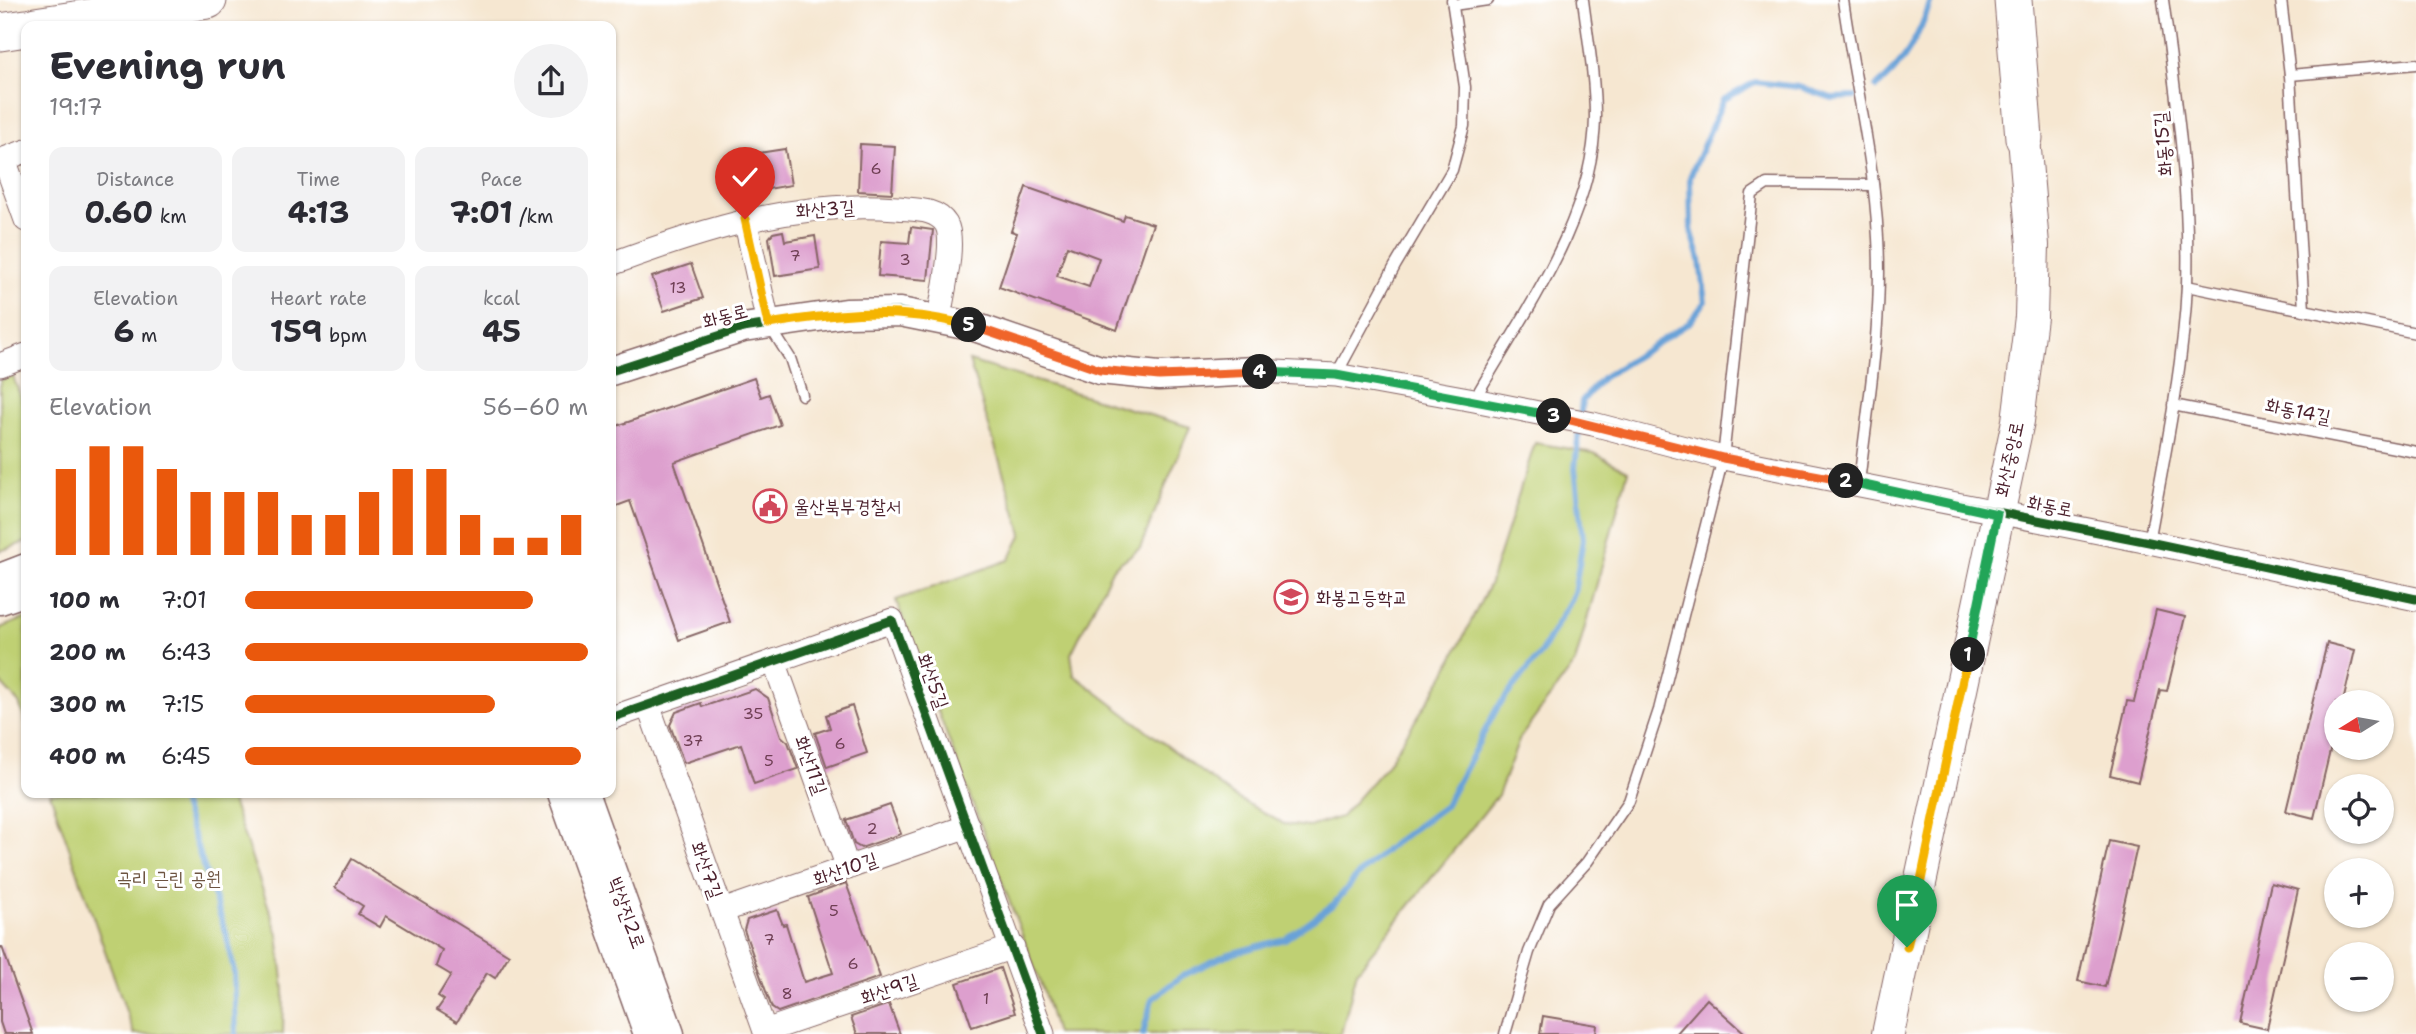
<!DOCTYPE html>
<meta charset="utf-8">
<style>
:root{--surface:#fff;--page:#f2f2f3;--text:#2b2b33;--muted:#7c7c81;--accent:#ea580c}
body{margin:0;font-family:"Shantell Sans","Poor Story",sans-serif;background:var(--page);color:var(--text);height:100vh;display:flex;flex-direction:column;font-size:26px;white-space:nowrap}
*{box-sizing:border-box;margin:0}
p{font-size:23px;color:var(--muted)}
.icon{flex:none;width:38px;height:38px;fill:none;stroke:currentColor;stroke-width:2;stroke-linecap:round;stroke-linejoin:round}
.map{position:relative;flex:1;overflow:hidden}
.sheet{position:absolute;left:21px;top:21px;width:595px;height:777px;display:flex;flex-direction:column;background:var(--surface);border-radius:14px;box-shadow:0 2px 5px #0004}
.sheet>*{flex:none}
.needle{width:46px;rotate:259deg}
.tools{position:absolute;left:2324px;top:690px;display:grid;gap:14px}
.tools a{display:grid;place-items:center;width:70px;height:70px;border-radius:50%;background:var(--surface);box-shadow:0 2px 5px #0004;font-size:35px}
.pin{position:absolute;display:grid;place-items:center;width:60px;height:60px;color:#fff;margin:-72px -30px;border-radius:50% 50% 50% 0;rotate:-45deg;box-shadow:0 0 7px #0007}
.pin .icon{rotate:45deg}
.km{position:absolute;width:35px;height:35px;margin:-18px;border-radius:50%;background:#222;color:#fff;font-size:19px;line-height:35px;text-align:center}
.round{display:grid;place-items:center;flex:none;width:74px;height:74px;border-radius:37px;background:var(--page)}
.overview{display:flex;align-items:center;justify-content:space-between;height:119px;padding:0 28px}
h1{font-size:38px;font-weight:700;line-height:52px}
.stats{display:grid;grid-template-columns:repeat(3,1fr);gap:10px;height:119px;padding:7px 28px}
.stats div{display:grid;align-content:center;border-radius:14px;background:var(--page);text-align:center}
.stats b{font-size:30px;font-weight:700}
.stats small{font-size:19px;font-weight:400}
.stats p{font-size:19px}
.chart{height:196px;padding:14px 28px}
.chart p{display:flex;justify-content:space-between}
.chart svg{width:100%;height:126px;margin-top:7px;stroke:var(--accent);stroke-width:6}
ul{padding:0 28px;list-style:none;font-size:23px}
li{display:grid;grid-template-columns:112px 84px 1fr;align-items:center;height:52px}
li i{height:18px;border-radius:9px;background:var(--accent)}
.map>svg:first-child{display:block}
.green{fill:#bfd073;stroke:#84784f;stroke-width:2}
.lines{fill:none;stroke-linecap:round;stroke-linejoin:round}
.stream{stroke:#69a2d8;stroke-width:6}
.building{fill:#dd9fce;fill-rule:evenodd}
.service-casing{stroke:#866565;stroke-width:13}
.minor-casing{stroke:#866565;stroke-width:25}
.tertiary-casing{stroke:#866565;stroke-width:31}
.secondary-casing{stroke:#866565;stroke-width:34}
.trunk-casing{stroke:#866565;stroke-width:39}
.service{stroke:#fff;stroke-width:10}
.minor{stroke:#fff;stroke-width:23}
.tertiary{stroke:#fff;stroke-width:28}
.secondary{stroke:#fff;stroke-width:32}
.trunk{stroke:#fff;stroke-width:37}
.cycleway-casing{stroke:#fff;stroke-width:13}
.cycleway{stroke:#1b5e20;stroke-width:9}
.split-1-casing{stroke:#fff;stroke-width:14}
.split-2-casing{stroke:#fff;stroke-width:14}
.split-3-casing{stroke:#fff;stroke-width:14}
.split-4-casing{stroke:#fff;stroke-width:14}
.split-5-casing{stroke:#fff;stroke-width:14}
.split-6-casing{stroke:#fff;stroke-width:14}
.split-1{stroke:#f5b400;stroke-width:9}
.split-2{stroke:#22a559;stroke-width:9}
.split-3{stroke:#f0652b;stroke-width:9}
.split-4{stroke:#22a559;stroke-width:9}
.split-5{stroke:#f0652b;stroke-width:9}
.split-6{stroke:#f5b400;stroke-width:9}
.labels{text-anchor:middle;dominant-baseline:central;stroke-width:6;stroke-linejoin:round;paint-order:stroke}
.number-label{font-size:16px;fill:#6f3f54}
.street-label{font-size:19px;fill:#4a1f2b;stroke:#fff}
.poi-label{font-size:19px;fill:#4a1f2b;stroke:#fff;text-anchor:start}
.park-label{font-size:19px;fill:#6d5441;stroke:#fff}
</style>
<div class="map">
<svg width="2416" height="1034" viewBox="0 0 2416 1034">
<rect width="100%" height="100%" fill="#fff"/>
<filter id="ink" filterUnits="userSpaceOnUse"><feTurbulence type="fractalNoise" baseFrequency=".0143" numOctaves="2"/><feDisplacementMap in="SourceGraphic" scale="14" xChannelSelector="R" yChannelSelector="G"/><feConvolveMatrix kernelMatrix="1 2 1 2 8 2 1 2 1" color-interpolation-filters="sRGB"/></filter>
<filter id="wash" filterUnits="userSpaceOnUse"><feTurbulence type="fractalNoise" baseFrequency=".00686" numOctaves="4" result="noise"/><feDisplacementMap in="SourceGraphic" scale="28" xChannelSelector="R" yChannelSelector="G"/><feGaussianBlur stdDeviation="1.57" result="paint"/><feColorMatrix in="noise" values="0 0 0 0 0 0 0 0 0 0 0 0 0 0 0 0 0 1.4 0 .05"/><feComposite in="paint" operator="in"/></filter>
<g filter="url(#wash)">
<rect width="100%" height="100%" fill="#f6e7d1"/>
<g class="green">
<polygon points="969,361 1190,427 1140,548 1113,568 1071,654 1074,675 1233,796 1284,824 1309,827 1341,817 1386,766 1444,676 1490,583 1535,443 1594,453 1628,471 1575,663 1520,738 1498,795 1357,971 1341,1034 1056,1034 1045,996 896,600 1009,560 1022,534"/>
<polygon points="13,376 26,412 26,542 0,551 0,380"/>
<polygon points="26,618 26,724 19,703 0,682 0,628"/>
<polygon points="50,793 229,793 278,934 284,990 283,1034 134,1034"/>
</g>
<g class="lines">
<g class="stream">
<path d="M1876,87c27,-19 45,-55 55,-87"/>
<polyline points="179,793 226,933 234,971 236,1034"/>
<polyline points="1143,1034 1152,999 1182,976 1226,955 1285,939 1334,904 1358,875 1394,843 1445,806 1497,708 1540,654 1574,594 1583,539 1575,468 1582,401 1602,378 1689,323 1705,302 1700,260 1691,229 1690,177 1723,100 1755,82 1799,87 1832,98 1855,97"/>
</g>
</g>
<g id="blocks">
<g class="building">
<polygon points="860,144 895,146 892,193 858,191"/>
<polygon points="785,149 791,185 751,192 746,155"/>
<path d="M1026,187l97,34 2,-6 28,9 -36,106 -118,-43 18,-54 -6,-2zM1067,246l32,12 -10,29 -32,-11z"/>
<polygon points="911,227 933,230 928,280 878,276 881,241 909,243"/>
<polygon points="783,231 785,241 815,236 820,269 775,276 769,238 773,233"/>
<polygon points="691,264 703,298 664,311 652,277"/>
<polygon points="754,378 761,397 769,394 780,425 674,462 730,622 679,640 630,501 611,508 611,428"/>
<polygon points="2156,610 2185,617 2167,691 2160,690 2138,782 2110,775 2127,701 2134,702"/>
<polygon points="2327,643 2355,650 2343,702 2336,702 2336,726 2314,818 2286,811"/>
<polygon points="755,689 768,698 781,736 788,742 798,769 754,784 741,744 684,763 670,725 676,712 701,703 702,707"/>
<polygon points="852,706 867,753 827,767 815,733 830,728 826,715"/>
<polygon points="890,805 901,834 861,848 854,844 846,820"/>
<polygon points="2109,841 2137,847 2105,987 2078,981"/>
<polygon points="352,859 509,955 495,978 487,973 457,1022 437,1010 444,1000 438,996 451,975 436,966 442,950 386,916 380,927 358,914 363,906 335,888"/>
<polygon points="846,883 880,977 778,1012 772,1008 744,930 747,920 777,910 783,925 786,924 804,982 833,973 808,897"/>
<polygon points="2271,883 2298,890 2267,1029 2240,1023"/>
<polygon points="0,947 2,947 33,1034 4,1034 0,1022"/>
<polygon points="1000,968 1015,1013 972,1027 957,983"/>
<polygon points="1707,999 1746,1034 1676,1034"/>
<polygon points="889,1004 900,1034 857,1034 851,1017"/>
<polygon points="1543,1016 1597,1025 1596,1034 1540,1034"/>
</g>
</g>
</g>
<g filter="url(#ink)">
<use href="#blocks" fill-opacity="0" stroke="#866565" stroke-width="2"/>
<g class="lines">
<defs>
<g id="service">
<path d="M1843,0c11,79 31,158 35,238 5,82 -10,165 -19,245"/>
<polyline points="2281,0 2290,75 2304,310"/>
<polyline points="1453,5 1488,0"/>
<polyline points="2290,75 2416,64"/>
<polyline points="2187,286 2416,333"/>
<polyline points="769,325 790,358 802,395"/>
<polyline points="1336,375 1395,266 1452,170 1464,126 1465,87 1452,0"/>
<path d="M1474,400c49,-86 120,-180 121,-283 0,-39 -7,-78 -12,-117"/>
<polyline points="2173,405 2416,452"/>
<path d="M2149,542c15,-84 34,-171 38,-257 3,-96 -11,-190 -24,-285"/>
<polyline points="1505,1034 1529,952 1549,904 1587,862 1629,801 1659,710 1723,458 1752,194 1767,184 1873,185"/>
</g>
<g id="minor">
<polyline points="26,151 4,159 26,220"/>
<polyline points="745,219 768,323"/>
<path d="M611,264c94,-35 185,-64 286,-56 17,2 39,0 49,16 10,17 -4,73 -7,94"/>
<polyline points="0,365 26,355"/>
<polyline points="1255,371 1336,375 1474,400 1593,424 1723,458 2149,542 2416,599"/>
<polyline points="774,661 848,868"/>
<polyline points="648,705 766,1034"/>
<polyline points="611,718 892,620 1043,1034"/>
<polyline points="722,911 968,826"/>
<polyline points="765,1031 1013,947"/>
</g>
<g id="tertiary">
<polyline points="611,371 743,328 846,313 900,312 975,327 1100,370 1159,376 1255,371"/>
<polyline points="0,578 26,568"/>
<polyline points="0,600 26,591"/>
<polyline points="562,793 648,1034"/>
<polyline points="584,793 670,1034"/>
</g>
<polyline id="secondary" points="1888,1034 2018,421 2031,317 2033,245 2024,138"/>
<g id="trunk">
<polyline points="2013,0 2024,138"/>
<polyline points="35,26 208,0"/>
<polyline points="0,32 26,28"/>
</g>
</defs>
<use href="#service" class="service-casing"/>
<use href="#minor" class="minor-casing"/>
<use href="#tertiary" class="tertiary-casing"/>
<use href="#secondary" class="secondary-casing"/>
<use href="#trunk" class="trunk-casing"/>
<use href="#service" class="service"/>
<use href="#minor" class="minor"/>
<use href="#tertiary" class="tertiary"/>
<use href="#secondary" class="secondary"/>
<use href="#trunk" class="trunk"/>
<defs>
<g id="cycleway">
<polyline points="611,371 743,328 846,313 900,312 975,327 1100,370 1159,376 1255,371 1336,375 1593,424 1723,458 2149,542 2416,599"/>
<polyline points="611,718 892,620 1043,1034"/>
</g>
</defs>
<use href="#cycleway" class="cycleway-casing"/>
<use href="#cycleway" class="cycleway"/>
</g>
</g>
<g class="lines" filter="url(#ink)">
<defs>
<polyline id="split-1" points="1907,947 1968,655"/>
<polyline id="split-2" points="1846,481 1997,514 1968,655"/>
<polyline id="split-3" points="1554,416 1723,458 1846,481"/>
<polyline id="split-4" points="1260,372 1336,375 1554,416"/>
<polyline id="split-5" points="969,325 1100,370 1159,376 1260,372"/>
<path id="split-6" d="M745,219l23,105c76,-12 125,-17 201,1"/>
</defs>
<use href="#split-1" class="split-1-casing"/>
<use href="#split-2" class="split-2-casing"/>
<use href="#split-3" class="split-3-casing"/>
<use href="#split-4" class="split-4-casing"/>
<use href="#split-5" class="split-5-casing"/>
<use href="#split-6" class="split-6-casing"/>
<use href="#split-1" class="split-1"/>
<use href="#split-2" class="split-2"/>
<use href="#split-3" class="split-3"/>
<use href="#split-4" class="split-4"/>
<use href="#split-5" class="split-5"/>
<use href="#split-6" class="split-6"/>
</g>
<defs>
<symbol id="civic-ring" viewBox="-11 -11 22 22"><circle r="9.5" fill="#fff" stroke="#d1495b" stroke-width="1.5"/><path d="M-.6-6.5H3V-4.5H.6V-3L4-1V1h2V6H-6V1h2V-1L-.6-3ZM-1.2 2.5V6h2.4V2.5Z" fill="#d1495b"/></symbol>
<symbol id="school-ring" viewBox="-11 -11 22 22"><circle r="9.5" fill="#fff" stroke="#d1495b" stroke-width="1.5"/><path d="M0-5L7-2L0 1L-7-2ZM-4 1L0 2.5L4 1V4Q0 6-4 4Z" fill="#d1495b"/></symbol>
</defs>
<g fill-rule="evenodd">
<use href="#civic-ring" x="751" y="487" width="38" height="38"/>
<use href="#school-ring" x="1272" y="578" width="38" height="38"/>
</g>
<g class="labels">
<g class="number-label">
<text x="876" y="168">6</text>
<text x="795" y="255">7</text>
<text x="905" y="259">3</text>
<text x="678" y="287">13</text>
<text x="753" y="713">35</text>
<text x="693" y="740">37</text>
<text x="840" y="743">6</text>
<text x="769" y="760">5</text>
<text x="872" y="828">2</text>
<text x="834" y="910">5</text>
<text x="769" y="939">7</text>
<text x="853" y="963">6</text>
<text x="787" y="993">8</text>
<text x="986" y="998">1</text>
</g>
<g class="street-label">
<text transform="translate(2163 144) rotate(-95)">화동15길</text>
<text transform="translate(825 209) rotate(-4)">화산3길</text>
<text transform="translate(725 316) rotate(-15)">화동로</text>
<text transform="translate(2298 411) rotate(11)">화동14길</text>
<text transform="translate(2009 459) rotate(-78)">화산중앙로</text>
<text transform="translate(2050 506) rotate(11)">화동로</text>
<text transform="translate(933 681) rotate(70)">화산5길</text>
<text transform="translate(811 765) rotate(70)">화산11길</text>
<text transform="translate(845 869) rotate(-19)">화산10길</text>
<text transform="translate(707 870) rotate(70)">화산7길</text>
<text transform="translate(627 913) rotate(70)">박상진2로</text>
<text transform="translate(889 989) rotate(-19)">화산9길</text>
</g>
<g class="poi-label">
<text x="794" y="506">울산북부경찰서</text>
<text x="1316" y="597">화봉고등학교</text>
</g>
<g class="park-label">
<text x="169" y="878">곡리 근린 공원</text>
</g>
</g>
</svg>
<div class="tools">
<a><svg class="needle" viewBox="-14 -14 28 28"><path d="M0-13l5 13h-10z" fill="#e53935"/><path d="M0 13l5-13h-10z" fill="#7c7c81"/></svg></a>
<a><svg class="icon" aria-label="locate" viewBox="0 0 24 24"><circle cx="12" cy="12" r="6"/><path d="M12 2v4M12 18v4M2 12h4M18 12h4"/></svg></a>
<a>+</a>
<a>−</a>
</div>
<div class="pin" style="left:1907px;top:947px;background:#1e9e55"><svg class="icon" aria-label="arrive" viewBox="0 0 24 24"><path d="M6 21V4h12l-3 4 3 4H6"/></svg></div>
<div class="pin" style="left:745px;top:219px;background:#d93025"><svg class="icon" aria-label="check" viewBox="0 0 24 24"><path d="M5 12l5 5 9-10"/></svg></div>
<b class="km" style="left:1968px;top:655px">1</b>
<b class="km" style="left:1846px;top:481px">2</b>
<b class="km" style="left:1554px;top:416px">3</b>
<b class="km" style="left:1260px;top:372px">4</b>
<b class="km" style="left:969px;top:325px">5</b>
<section class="sheet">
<div class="overview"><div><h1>Evening run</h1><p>19:17</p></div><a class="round"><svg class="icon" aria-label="share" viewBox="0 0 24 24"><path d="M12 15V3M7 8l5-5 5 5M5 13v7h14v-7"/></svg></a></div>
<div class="stats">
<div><p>Distance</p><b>0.60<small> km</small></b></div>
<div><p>Time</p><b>4:13</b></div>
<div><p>Pace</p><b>7:01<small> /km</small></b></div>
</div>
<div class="stats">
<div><p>Elevation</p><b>6<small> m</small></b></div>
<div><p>Heart rate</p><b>159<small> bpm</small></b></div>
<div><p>kcal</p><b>45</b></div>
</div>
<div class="chart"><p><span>Elevation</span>56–60 m</p>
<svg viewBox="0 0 160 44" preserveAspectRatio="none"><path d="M5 44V14M15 44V6M25 44V6M35 44V14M45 44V22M55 44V22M65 44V22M75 44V30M85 44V30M95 44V22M105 44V14M115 44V14M125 44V30M135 44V38M145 44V38M155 44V30"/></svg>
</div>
<ul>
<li><b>100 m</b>7:01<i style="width:84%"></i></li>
<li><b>200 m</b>6:43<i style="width:100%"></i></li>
<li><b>300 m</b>7:15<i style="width:73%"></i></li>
<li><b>400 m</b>6:45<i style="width:98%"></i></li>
</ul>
</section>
</div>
